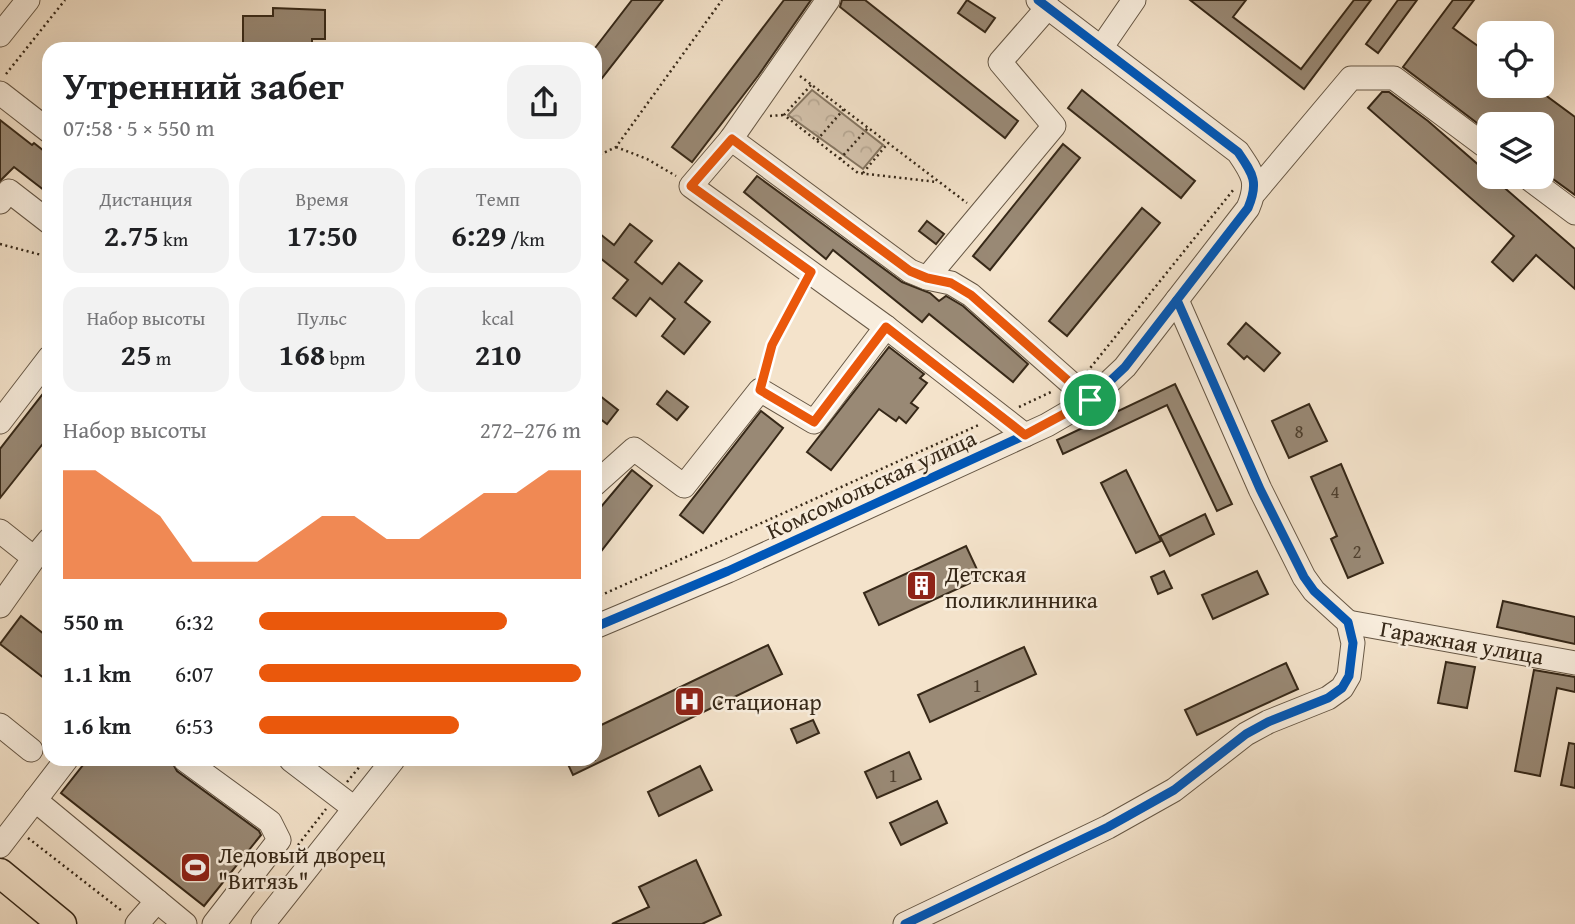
<!DOCTYPE html>
<html lang="ru">
<meta charset="utf-8">
<style>
:root{--surface:#fff;--page:#f2f2f2;--text:#202124;--muted:#757577;--accent:#ea580c}
body{margin:0;font-family:"Gentium Book Plus",serif;background:var(--page);color:var(--text);height:100vh;display:flex;flex-direction:column;font-size:26px;white-space:nowrap}
*{box-sizing:border-box;margin:0}
p{font-size:23px;color:var(--muted)}
.icon{flex:none;width:38px;height:38px;fill:none;stroke:currentColor;stroke-width:2;stroke-linecap:round;stroke-linejoin:round}
.map{position:relative;flex:1;overflow:hidden}
.drawer{position:absolute;left:42px;top:42px;width:560px;height:724px;display:flex;flex-direction:column;background:var(--surface);border-radius:21px;box-shadow:0 7px 28px #0002}
.drawer>*{flex:none}
.controls{position:absolute;left:1477px;top:21px;display:grid;gap:14px}
.controls a{display:grid;place-items:center;width:77px;height:77px;border-radius:14px;background:var(--surface);box-shadow:0 7px 28px #0002;font-size:35px}
.pin{position:absolute;display:grid;place-items:center;width:60px;height:60px;color:#fff;margin:-30px;border:4px solid #fff;border-radius:50%;box-shadow:0 2px 7px #0007}
.round{display:grid;place-items:center;flex:none;width:74px;height:74px;border-radius:21px;background:var(--page)}
.headline{display:flex;align-items:center;justify-content:space-between;height:119px;padding:0 21px}
h1{font-size:38px;font-weight:700;line-height:52px}
.stats{display:grid;grid-template-columns:repeat(3,1fr);gap:10px;height:119px;padding:7px 21px}
.stats div{display:grid;align-content:center;border-radius:18px;background:var(--page);text-align:center}
.stats b{font-size:30px;font-weight:700}
.stats small{font-size:19px;font-weight:400}
.stats p{font-size:19px}
.chart{height:196px;padding:14px 21px}
.chart p{display:flex;justify-content:space-between}
.chart svg{width:100%;height:126px;margin-top:7px;fill:var(--accent);opacity:.7}
ul{padding:0 21px;list-style:none;font-size:23px}
li{display:grid;grid-template-columns:112px 84px 1fr;align-items:center;height:52px}
li i{height:18px;border-radius:9px;background:var(--accent)}
.map>svg:first-child{display:block}
.forest{fill:url(#forest-crowns);stroke:#857662;stroke-width:2}
.building{fill:#998975;stroke:#362818;stroke-width:2}
.lines{fill:none;stroke-linecap:round;stroke-linejoin:round}
.minor-casing{stroke:#665745;stroke-width:25}
.major-casing{stroke:#362818;stroke-width:31}
.path{stroke:#362818;stroke-width:2.5;stroke-dasharray:2 3.5;stroke-linecap:butt}
.minor{stroke:#f8eddd;stroke-width:23}
.major{stroke:#f4e3cb;stroke-width:28}
.cycleway-casing{stroke:#f8eddd;stroke-width:13}
.cycleway{stroke:#0057b8;stroke-width:9}
.route-casing{stroke:#fff;stroke-width:14}
.route{stroke:#ea580c;stroke-width:9}
.labels{text-anchor:middle;dominant-baseline:central;stroke-width:5;stroke-linejoin:round;paint-order:stroke}
.number-label{font-size:19px;fill:#4f402f}
.street-label{font-size:23px;fill:#362818;stroke:#f8eddd}
.poi-label{font-size:23px;fill:#362818;stroke:#f8eddd;text-anchor:start}
</style>
<div class="map">
<svg width="1575" height="924" viewBox="0 0 1575 924">
<defs>
<pattern id="forest-crowns" width="20" height="18" patternUnits="userSpaceOnUse" patternTransform="scale(1.75)"><rect width="20" height="18" fill="#d4c3ad"/><path d="M2 6a3 3 0 1 1 6 0M12 15a3 3 0 1 1 6 0" fill="none" stroke="#b7a894"/></pattern>
</defs>
<rect width="100%" height="100%" fill="#f4e3cb"/>
<filter id="stains"><feTurbulence type="fractalNoise" baseFrequency=".00286" numOctaves="4"/><feColorMatrix values="0 0 0 0 .2 0 0 0 0 .09 0 0 0 0 .02 0 0 0 .5 -.17"/></filter>
<radialGradient id="worn" r=".72"><stop offset=".6" stop-color="#630" stop-opacity="0"/><stop offset="1" stop-color="#630" stop-opacity=".3"/></radialGradient>
<polygon class="forest" points="812,90 883,145 863,169 788,115"/>
<g class="building">
<polygon points="632,0 663,0 595,87 595,48"/>
<polygon points="784,0 811,0 758,76 692,162 672,147"/>
<polygon points="842,0 865,0 1018,121 1005,138 840,7"/>
<polygon points="967,0 995,18 985,32 958,13"/>
<polygon points="1190,0 1246,0 1233,17 1301,69 1354,0 1371,0 1304,89"/>
<polygon points="1398,0 1417,0 1378,53 1366,44"/>
<polygon points="1453,0 1474,0 1453,28 1489,54 1489,86 1533,86 1575,117 1575,195 1542,171 1542,124 1489,124 1489,132 1403,67"/>
<polygon points="273,8 325,10 325,39 312,39 312,49 243,49 243,16 273,16"/>
<polygon points="1082,90 1195,181 1181,198 1068,108"/>
<polygon points="1382,92 1389,92 1428,121 1489,174 1489,177 1492,177 1575,249 1575,289 1536,255 1513,281 1492,262 1514,236 1368,108"/>
<polygon points="0,120 32,145 34,143 49,155 49,194 14,167 0,181"/>
<polygon points="1063,144 1080,158 990,270 973,256"/>
<polygon points="757,176 902,282 930,293 939,301 946,296 963,306 1028,364 1013,382 929,314 922,322 833,250 826,259 744,192"/>
<polygon points="1142,208 1160,223 1067,336 1049,321"/>
<polygon points="927,221 944,234 936,244 919,231"/>
<polygon points="630,224 652,241 635,262 662,284 679,263 702,281 685,302 710,322 684,354 662,336 675,319 650,298 636,316 613,298 628,280 595,254 595,230 614,245"/>
<polygon points="1246,323 1280,353 1264,371 1247,356 1244,359 1228,344"/>
<polygon points="889,347 924,374 920,378 927,383 911,403 918,408 906,423 899,417 896,421 879,409 831,470 807,452"/>
<polygon points="1175,384 1232,504 1217,511 1167,405 1063,454 1057,440"/>
<polygon points="49,386 49,436 0,498 0,449"/>
<polygon points="667,391 688,407 677,420 657,404"/>
<polygon points="595,392 618,410 607,424 595,415"/>
<polygon points="1309,404 1327,441 1289,458 1272,421"/>
<polygon points="761,411 783,428 703,533 680,515"/>
<polygon points="1341,464 1383,563 1348,578 1331,539 1337,536 1311,477"/>
<polygon points="632,470 652,486 595,559 595,514"/>
<polygon points="1126,470 1161,541 1136,553 1101,483"/>
<polygon points="1205,514 1214,534 1170,556 1160,536"/>
<polygon points="966,546 981,578 879,625 864,593"/>
<polygon points="1164,571 1172,588 1158,594 1151,577"/>
<polygon points="1257,571 1268,594 1213,619 1202,595"/>
<polygon points="1503,601 1575,617 1575,644 1497,627"/>
<polygon points="21,616 49,638 49,682 0,644"/>
<polygon points="768,645 782,674 573,775 566,760 595,760 595,728"/>
<polygon points="1024,647 1036,674 930,722 918,695"/>
<polygon points="1446,662 1475,667 1467,708 1438,703"/>
<polygon points="1286,663 1298,689 1197,735 1185,710"/>
<polygon points="1534,670 1575,677 1575,692 1557,688 1540,776 1515,771"/>
<polygon points="813,720 819,733 797,743 791,729"/>
<polygon points="1569,743 1575,744 1575,788 1561,785"/>
<polygon points="909,752 921,779 877,798 865,772"/>
<polygon points="87,760 171,760 177,771 259,831 261,835 204,906 61,793"/>
<polygon points="700,766 712,790 659,816 648,792"/>
<polygon points="937,801 947,823 901,845 890,823"/>
<polygon points="696,860 721,915 702,924 612,924 649,907 639,887"/>
</g>
<g class="lines">
<defs>
<g id="minor">
<polyline points="828,0 731,139 910,271 927,278 951,283 971,295 1090,400"/>
<polyline points="0,35 28,0"/>
<polyline points="1101,48 1134,0"/>
<polyline points="0,93 49,131"/>
<polyline points="731,139 691,186 886,327"/>
<polyline points="1527,177 1575,213"/>
<polyline points="1255,192 1351,78 1394,78 1489,149"/>
<polyline points="0,202 9,191 49,222"/>
<polyline points="927,278 1054,126 1000,62 1048,7"/>
<polyline points="0,422 49,358"/>
<polyline points="595,484 634,449 684,486 760,390 814,422 886,327 1025,435"/>
<polyline points="0,531 34,558 0,606"/>
<polyline points="34,558 49,540"/>
<polyline points="1348,622 1575,663"/>
<path d="M595,627l133,-56 319,-146 43,-25 35,-33 123,-159c11,-26 5,-34 -10,-56l-200,-152"/>
<polyline points="0,725 31,750"/>
<polyline points="185,760 270,822 279,840 214,924"/>
<polyline points="291,760 354,808"/>
<polyline points="35,800 185,924"/>
<polyline points="0,846 66,760"/>
<polyline points="137,924 157,901"/>
<polyline points="263,924 393,760"/>
<polyline points="905,924 1108,827 1174,790 1246,734 1268,722 1328,698 1342,688 1349,676 1353,643 1348,622 1314,591 1304,577 1260,489 1177,300"/>
</g>
<polyline id="major" points="0,873 62,924"/>
</defs>
<use href="#minor" class="minor-casing"/>
<use href="#major" class="major-casing"/>
<g class="path">
<polyline points="6,74 65,0"/>
<polyline points="800,76 967,203"/>
<polyline points="811,85 784,115 858,173 937,182"/>
<polyline points="770,116 784,115"/>
<polyline points="817,140 844,109"/>
<polyline points="616,147 647,159 676,176"/>
<polyline points="595,157 616,147 722,0"/>
<polyline points="840,159 868,128"/>
<polyline points="863,173 888,143"/>
<polyline points="0,244 49,257"/>
<polyline points="1087,372 1234,189"/>
<polyline points="764,373 772,345 801,290"/>
<polyline points="1019,407 1051,392"/>
<polyline points="595,598 981,424"/>
<polyline points="347,782 365,760"/>
<polyline points="28,838 122,911"/>
<polyline points="298,845 326,809"/>
</g>
<use href="#minor" class="minor"/>
<use href="#major" class="major"/>
<defs>
<g id="cycleway">
<path d="M595,627l133,-56 319,-146 43,-25 35,-33 123,-159c11,-26 5,-34 -10,-56l-200,-152"/>
<polyline points="905,924 1108,827 1174,790 1246,734 1268,722 1328,698 1342,688 1349,676 1353,643 1348,622 1314,591 1304,577 1260,489 1177,300"/>
</g>
</defs>
<use href="#cycleway" class="cycleway-casing"/>
<use href="#cycleway" class="cycleway"/>
</g>
<g class="lines">
<defs>
<polygon id="route" points="732,139 910,271 927,278 951,283 971,295 1090,400 1025,435 886,327 814,422 760,390 772,345 811,272 691,186"/>
</defs>
<use href="#route" class="route-casing"/>
<use href="#route" class="route"/>
</g>
<defs>
<symbol id="building-square" viewBox="-11 -11 22 22"><rect x="-9" y="-9" width="18" height="18" rx="4" fill="#8f2418" stroke="#f8eddd"/><path d="M-4-6H4V6H1V3H-1V6H-4ZM-2.5-4.3h1.7v1.8h-1.7ZM.8-4.3h1.7v1.8H.8ZM-2.5-1h1.7V.8h-1.7ZM.8-1h1.7V.8H.8Z" fill="#fff"/></symbol>
<symbol id="hospital-square" viewBox="-11 -11 22 22"><rect x="-9" y="-9" width="18" height="18" rx="4" fill="#8f2418" stroke="#f8eddd"/><path d="M-5-5h3v3.5h4V-5h3V5h-3V1.5h-4V5h-3Z" fill="#fff"/></symbol>
<symbol id="stadium-square" viewBox="-11 -11 22 22"><rect x="-9" y="-9" width="18" height="18" rx="4" fill="#8f2418" stroke="#f8eddd"/><path d="M0-5a6.5 5 0 1 0 0 10a6.5 5 0 1 0 0-10ZM-3.5-1.8h7v3.6h-7Z" fill="#fff"/></symbol>
</defs>
<g fill-rule="evenodd">
<use href="#building-square" x="904" y="568" width="35" height="35"/>
<use href="#hospital-square" x="672" y="684" width="35" height="35"/>
<use href="#stadium-square" x="178" y="850" width="35" height="35"/>
</g>
<g class="labels">
<g class="number-label">
<text x="1299" y="431">8</text>
<text x="1335" y="491">4</text>
<text x="1357" y="551">2</text>
<text x="977" y="685">1</text>
<text x="893" y="775">1</text>
</g>
<g class="street-label">
<text transform="translate(871 484) rotate(-25)">Комсомольская улица</text>
<text transform="translate(1462 642) rotate(10)">Гаражная улица</text>
</g>
<g class="poi-label">
<text x="945" y="573">Детская<tspan x="945" dy="26">поликлинника</tspan></text>
<text x="712" y="701">Стационар</text>
<text x="218" y="854">Ледовый дворец<tspan x="218" dy="26">"Витязь"</tspan></text>
</g>
</g>
<rect width="100%" height="100%" filter="url(#stains)"/>
<rect width="100%" height="100%" fill="url(#worn)"/>
</svg>
<div class="controls">
<a><svg class="icon" aria-label="locate" viewBox="0 0 24 24"><circle cx="12" cy="12" r="6"/><path d="M12 2v4M12 18v4M2 12h4M18 12h4"/></svg></a>
<a><svg class="icon" aria-label="layers" viewBox="0 0 24 24"><path d="M12 4l9 5-9 5-9-5zM3 14l9 5 9-5"/></svg></a>
</div>
<div class="pin" style="left:1090px;top:400px;background:#1e9e55"><svg class="icon" aria-label="arrive" viewBox="0 0 24 24"><path d="M6 21V4h12l-3 4 3 4H6"/></svg></div>
<section class="drawer">
<div class="headline"><div><h1>Утренний забег</h1><p>07:58 · 5 × 550 m</p></div><a class="round"><svg class="icon" aria-label="share" viewBox="0 0 24 24"><path d="M12 15V3M7 8l5-5 5 5M5 13v7h14v-7"/></svg></a></div>
<div class="stats">
<div><p>Дистанция</p><b>2.75<small> km</small></b></div>
<div><p>Время</p><b>17:50</b></div>
<div><p>Темп</p><b>6:29<small> /km</small></b></div>
</div>
<div class="stats">
<div><p>Набор высоты</p><b>25<small> m</small></b></div>
<div><p>Пульс</p><b>168<small> bpm</small></b></div>
<div><p>kcal</p><b>210</b></div>
</div>
<div class="chart"><p><span>Набор высоты</span>272–276 m</p>
<svg viewBox="0 0 160 44" preserveAspectRatio="none"><path d="M0 44V6L10 6L20 14L30 22L40 38L50 38L60 38L70 30L80 22L90 22L100 30L110 30L120 22L130 14L140 14L150 6L160 6V44z"/></svg>
</div>
<ul>
<li><b>550 m</b>6:32<i style="width:77%"></i></li>
<li><b>1.1 km</b>6:07<i style="width:100%"></i></li>
<li><b>1.6 km</b>6:53<i style="width:62%"></i></li>
</ul>
</section>
</div>
